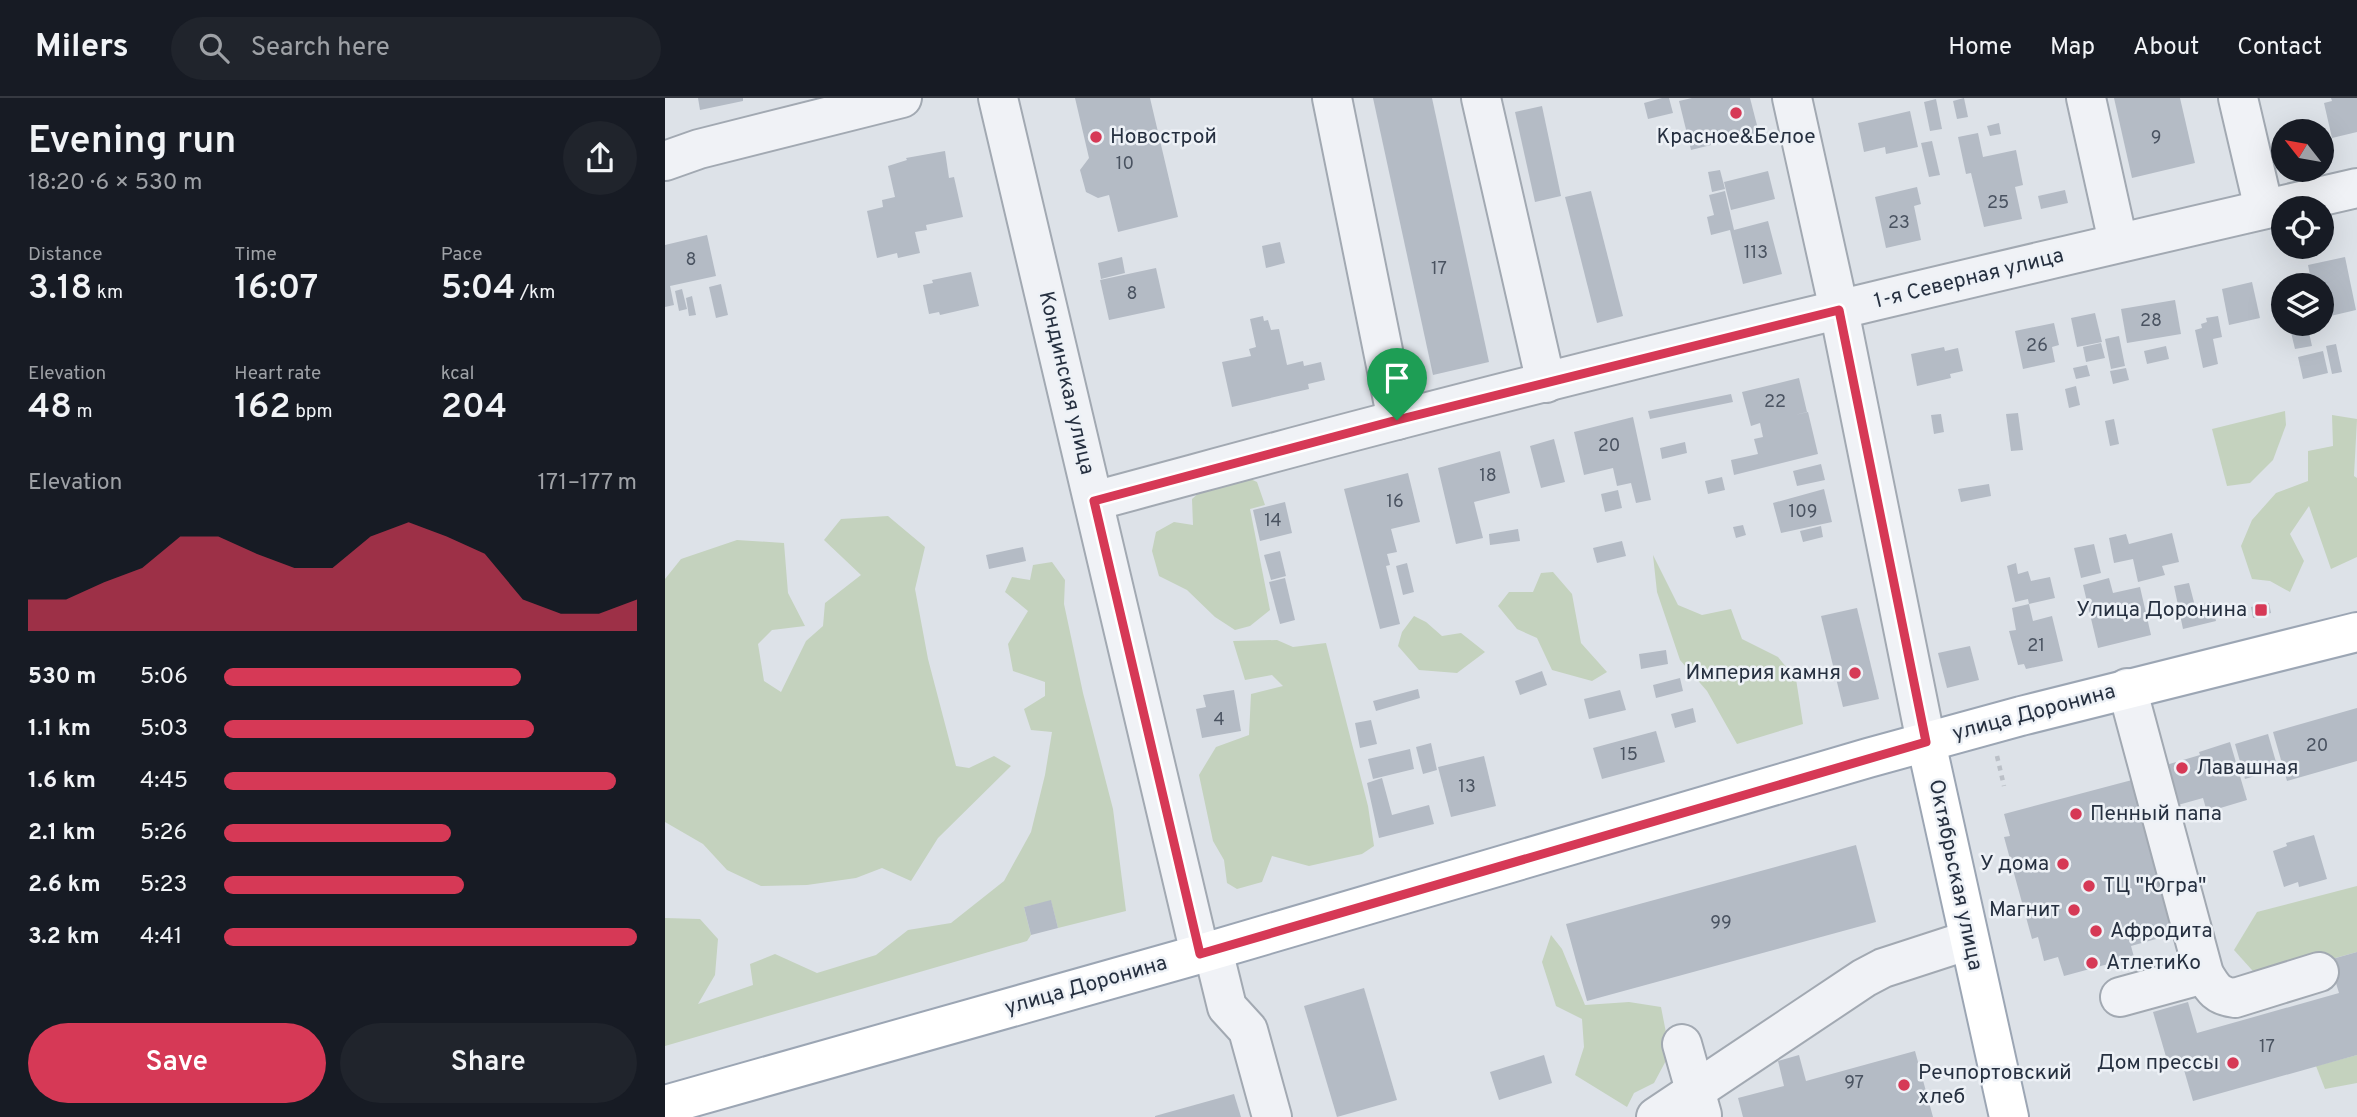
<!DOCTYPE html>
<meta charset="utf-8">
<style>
:root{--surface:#171b24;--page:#20242c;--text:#f1f3f6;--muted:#9ea1a6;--line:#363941;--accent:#d63956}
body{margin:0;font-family:Overpass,sans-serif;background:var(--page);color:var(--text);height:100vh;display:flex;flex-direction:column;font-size:26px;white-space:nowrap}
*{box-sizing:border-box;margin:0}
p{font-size:23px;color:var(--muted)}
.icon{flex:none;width:38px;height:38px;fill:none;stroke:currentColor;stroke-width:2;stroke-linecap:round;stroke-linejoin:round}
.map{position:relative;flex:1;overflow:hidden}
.side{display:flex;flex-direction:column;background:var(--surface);width:665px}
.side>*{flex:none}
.needle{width:46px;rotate:301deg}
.buttons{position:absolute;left:1606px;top:21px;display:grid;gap:14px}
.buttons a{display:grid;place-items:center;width:63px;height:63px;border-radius:50%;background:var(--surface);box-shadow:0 7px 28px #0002;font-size:35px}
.pin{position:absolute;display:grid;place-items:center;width:60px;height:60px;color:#fff;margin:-72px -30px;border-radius:50% 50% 50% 0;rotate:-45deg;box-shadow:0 0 7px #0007}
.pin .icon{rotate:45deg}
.round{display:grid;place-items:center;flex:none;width:74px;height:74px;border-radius:37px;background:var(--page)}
.headline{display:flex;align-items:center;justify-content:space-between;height:119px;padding:0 28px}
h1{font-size:38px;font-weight:600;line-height:52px}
.stats{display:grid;grid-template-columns:repeat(3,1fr);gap:10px;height:119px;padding:7px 28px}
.stats div{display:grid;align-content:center}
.stats b{font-size:35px;font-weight:600}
.stats small{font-size:19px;font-weight:400}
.stats p{font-size:19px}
.chart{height:196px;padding:14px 28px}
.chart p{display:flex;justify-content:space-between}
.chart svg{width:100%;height:126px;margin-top:7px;fill:var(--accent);opacity:.7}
.cta{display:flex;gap:14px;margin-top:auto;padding:14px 28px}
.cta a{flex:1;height:80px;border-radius:42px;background:var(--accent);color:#fff;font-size:28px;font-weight:600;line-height:80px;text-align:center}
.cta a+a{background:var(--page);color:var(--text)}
ul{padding:0 28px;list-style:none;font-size:23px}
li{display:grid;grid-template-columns:112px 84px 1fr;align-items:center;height:52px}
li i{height:18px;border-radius:9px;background:var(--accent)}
header{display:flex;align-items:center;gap:42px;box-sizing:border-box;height:98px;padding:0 35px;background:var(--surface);border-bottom:2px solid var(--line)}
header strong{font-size:33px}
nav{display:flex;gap:38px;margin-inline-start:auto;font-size:24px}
.search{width:490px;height:63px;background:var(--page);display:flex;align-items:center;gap:18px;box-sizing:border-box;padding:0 24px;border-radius:38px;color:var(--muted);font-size:26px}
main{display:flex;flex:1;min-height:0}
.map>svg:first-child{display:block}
.green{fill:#c4d2be}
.building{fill:#b4bbc5}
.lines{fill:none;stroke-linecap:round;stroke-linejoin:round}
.minor-casing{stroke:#a2a9b2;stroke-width:42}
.major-casing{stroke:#9ca6b4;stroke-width:42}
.path{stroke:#bbc0c7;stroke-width:4.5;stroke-dasharray:5 5;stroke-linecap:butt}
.minor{stroke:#f0f2f6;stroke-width:38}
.major{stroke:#fff;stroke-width:38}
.route-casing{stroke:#fff;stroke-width:14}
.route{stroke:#d63956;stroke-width:9}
.poi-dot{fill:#d63956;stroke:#edf1f6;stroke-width:2.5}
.labels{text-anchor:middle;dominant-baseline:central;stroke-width:5;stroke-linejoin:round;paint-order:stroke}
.number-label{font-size:18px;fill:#4a5361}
.poi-label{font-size:21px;fill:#263040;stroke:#edf1f6;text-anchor:start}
.street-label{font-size:21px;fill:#263040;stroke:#edf1f6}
</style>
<header>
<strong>Milers</strong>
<div class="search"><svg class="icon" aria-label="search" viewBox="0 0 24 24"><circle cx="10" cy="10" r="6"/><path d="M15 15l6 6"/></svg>Search here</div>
<nav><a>Home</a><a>Map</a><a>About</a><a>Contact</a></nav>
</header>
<main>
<section class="side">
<div class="headline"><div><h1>Evening run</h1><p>18:20 · 6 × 530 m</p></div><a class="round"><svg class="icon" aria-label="share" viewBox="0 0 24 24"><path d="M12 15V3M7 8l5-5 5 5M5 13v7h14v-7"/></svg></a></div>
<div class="stats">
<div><p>Distance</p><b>3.18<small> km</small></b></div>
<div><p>Time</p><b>16:07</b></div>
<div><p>Pace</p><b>5:04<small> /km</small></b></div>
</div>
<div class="stats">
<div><p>Elevation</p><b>48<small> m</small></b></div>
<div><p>Heart rate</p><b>162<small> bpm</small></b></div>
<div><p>kcal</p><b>204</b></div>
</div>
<div class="chart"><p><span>Elevation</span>171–177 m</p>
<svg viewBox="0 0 160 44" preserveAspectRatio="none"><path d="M0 44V33L10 33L20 27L30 22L40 11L50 11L60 17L70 22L80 22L90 11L100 6L110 11L120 17L130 33L140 38L150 38L160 33V44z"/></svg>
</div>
<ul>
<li><b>530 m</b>5:06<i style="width:72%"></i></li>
<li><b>1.1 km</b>5:03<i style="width:75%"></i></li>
<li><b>1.6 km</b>4:45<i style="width:95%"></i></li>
<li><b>2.1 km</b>5:26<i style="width:55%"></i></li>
<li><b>2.6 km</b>5:23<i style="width:58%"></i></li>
<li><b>3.2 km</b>4:41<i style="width:100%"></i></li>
</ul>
<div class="cta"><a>Save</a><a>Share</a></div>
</section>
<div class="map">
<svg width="1692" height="1019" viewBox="0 0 1692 1019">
<rect width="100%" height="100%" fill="#dde2e8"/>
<g class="green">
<polygon points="1620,313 1621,327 1608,362 1585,385 1562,388 1547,331"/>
<polygon points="1667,317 1692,321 1689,378 1692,380 1692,459 1666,471 1644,408 1625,436 1639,463 1625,494 1605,483 1587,481 1576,448 1587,422 1611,395 1643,383 1643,353 1668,348"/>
<polygon points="575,376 592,384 600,407 585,411 605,512 585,528 570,532 550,519 522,492 494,478 487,453 491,434 509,424 528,427 527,401 543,387"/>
<polygon points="223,418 260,449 250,491 263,561 291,668 304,670 329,658 346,668 273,740 246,783 217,770 191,780 142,787 96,788 62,772 38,746 0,724 0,481 16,461 72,442 119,445 123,495 140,528 107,532 93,546 99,583 116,594 141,543 158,528 160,505 196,477 159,442 176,421"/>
<polygon points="988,457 1013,507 1037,517 1066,511 1077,541 1113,559 1131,581 1138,626 1072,646 1042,593 1015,562 992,494"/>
<polygon points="387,464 400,482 399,506 418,595 448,711 461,813 393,830 386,803 359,809 366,837 362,843 0,948 0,820 35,821 53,841 50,877 33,906 88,887 85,866 110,856 152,875 211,857 243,832 286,825 339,783 366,734 380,677 387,634 366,632 359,611 380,598 380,584 348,573 343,546 363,513 340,494 347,479 365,482 368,467"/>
<polygon points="888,474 907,496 916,545 942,574 927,583 887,572 872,540 852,531 833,508 844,494 868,494 876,475"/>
<polygon points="749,518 761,524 777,538 796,535 820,554 792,575 754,572 733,548 737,534"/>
<polygon points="612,542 628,549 661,545 703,708 709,748 697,756 644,768 607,758 597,784 572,791 562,785 559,762 548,743 534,677 551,649 584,637 586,596 618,588 607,577 580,582 568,543"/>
<polygon points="1692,788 1692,854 1595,881 1569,852 1592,814"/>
<polygon points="886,837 897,851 920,907 964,904 996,909 1005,955 989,985 969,995 962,1009 910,977 919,949 917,921 891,908 877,864"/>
<polygon points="1692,957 1692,985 1660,991 1651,968"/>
</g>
<g class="building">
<polygon points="33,0 78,0 78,3 35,12"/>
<polygon points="410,0 485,0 513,119 453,134 444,97 433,100 421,94 415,72 424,60"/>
<polygon points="708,0 767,0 824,264 768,277"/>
<polygon points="997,0 1004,0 1008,15 983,21 979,5"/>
<polygon points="1027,0 1085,0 1094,35 1026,52 1014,3"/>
<polygon points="1299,0 1303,19 1292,21 1288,3"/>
<polygon points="1449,0 1515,0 1530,65 1467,80"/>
<polygon points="1666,0 1692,0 1692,34 1667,40 1659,5 1667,3"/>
<polygon points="1271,1 1277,31 1265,33 1259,4"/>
<polygon points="877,8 896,98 870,104 850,14"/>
<polygon points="1245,13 1253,49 1221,56 1220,49 1199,54 1193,25"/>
<polygon points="1334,25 1336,36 1325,38 1322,28"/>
<polygon points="1313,35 1318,59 1351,52 1358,87 1350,89 1357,121 1319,129 1306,75 1301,76 1293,39"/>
<polygon points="1267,43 1275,77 1264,79 1256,45"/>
<polygon points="280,53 284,80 289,79 298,119 261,127 262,132 250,134 255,155 233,160 232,155 212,160 202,113 218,109 217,102 230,99 223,68 242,62 241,60"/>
<polygon points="1055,72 1060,91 1047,94 1043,74"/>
<polygon points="1103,73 1110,101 1066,112 1059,84"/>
<polygon points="1252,89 1256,106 1249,108 1256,142 1221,150 1210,99"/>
<polygon points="1400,92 1403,105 1376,111 1373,98"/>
<polygon points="926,93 958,218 932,225 900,99"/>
<polygon points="1060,93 1069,132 1103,123 1117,176 1078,186 1065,132 1046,137 1042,119 1049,117 1044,97"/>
<polygon points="42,137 51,178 5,188 9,207 0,209 0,147"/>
<polygon points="615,144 620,165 601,170 597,148"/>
<polygon points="457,159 460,175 436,181 433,165"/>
<polygon points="1680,159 1691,212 1657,220 1657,187 1647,187 1643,167"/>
<polygon points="491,170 500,210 444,222 435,182"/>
<polygon points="306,174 314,208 275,217 274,214 264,216 258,187 268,185 267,182"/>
<polygon points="1587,184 1595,220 1564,227 1557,191"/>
<polygon points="56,186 63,217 51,220 44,189"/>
<polygon points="17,191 22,211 14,213 10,193"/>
<polygon points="27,198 31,217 24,218 21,200"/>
<polygon points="1510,202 1516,236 1462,245 1456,211"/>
<polygon points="1430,215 1437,244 1412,249 1406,220"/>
<polygon points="598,218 599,223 603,222 606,232 614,231 622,267 638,263 639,268 656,264 660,282 643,286 644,291 567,309 557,264 586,258 584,251 591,249 585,221"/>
<polygon points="1553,218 1557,239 1548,241 1553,266 1538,270 1530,232 1537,230 1536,226 1542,224 1541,220"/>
<polygon points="1389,225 1394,247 1387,249 1390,264 1358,271 1350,233"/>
<polygon points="1624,226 1642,226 1647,248 1630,251"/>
<polygon points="1454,238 1460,268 1446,271 1440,241"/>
<polygon points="1436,245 1440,260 1421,264 1418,249"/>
<polygon points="1671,246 1677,274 1667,276 1661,248"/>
<polygon points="1501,248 1504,261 1482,266 1479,253"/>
<polygon points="1279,249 1280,253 1293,250 1298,273 1285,276 1286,280 1252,288 1246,256"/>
<polygon points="1658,253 1663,275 1638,281 1633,259"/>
<polygon points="1422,267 1425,278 1411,281 1408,270"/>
<polygon points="1461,270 1464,282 1448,286 1445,273"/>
<polygon points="1134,280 1142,314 1130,317 1143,314 1153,356 1069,377 1066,362 1093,356 1089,341 1098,339 1095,325 1086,328 1077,294"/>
<polygon points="1411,288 1415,307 1404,310 1400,291"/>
<polygon points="1066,296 1068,304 985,321 983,313"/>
<polygon points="1353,315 1358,352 1346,353 1341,316"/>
<polygon points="1276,316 1279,334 1269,336 1266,317"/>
<polygon points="968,319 986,402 971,405 966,385 952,388 948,370 919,377 909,334"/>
<polygon points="1449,321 1454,346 1445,348 1440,323"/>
<polygon points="889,341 900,384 876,390 865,348"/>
<polygon points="1020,344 1022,355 997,361 995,350"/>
<polygon points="835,353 845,395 809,404 818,440 791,446 773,370"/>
<polygon points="1156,366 1160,382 1132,388 1128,373"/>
<polygon points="743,375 755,424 726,431 732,454 722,456 725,467 721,468 735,526 715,531 679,391"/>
<polygon points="1057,379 1060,392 1043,396 1040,383"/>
<polygon points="1324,386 1326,398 1296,404 1293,391"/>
<polygon points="1159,391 1167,424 1116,435 1108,405"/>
<polygon points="953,392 957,410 940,414 936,396"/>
<polygon points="620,404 627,435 595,443 588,412"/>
<polygon points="1078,427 1081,437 1071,440 1068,429"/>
<polygon points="1156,428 1158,439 1138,444 1135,433"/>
<polygon points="853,431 855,443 825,447 824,436"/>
<polygon points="1507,435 1514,464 1497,468 1500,477 1473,484 1468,461 1449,465 1444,440 1461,436 1464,446"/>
<polygon points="957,443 961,458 932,465 928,450"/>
<polygon points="1429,446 1436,475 1416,480 1409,450"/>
<polygon points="358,449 361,463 324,471 321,457"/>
<polygon points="615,453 621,478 606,482 599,457"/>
<polygon points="742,465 749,494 738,497 731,468"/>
<polygon points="1351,465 1353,476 1363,473 1366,483 1385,479 1390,500 1364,506 1363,501 1350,504 1342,468"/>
<polygon points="620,480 630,522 615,526 604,484"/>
<polygon points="1444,480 1448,495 1475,489 1486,537 1433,550 1418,487"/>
<polygon points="1524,485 1530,508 1546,504 1551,523 1518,531 1509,488"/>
<polygon points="1604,505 1606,515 1588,520 1586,509"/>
<polygon points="1364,506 1368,523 1387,518 1398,563 1361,571 1359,566 1353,567 1344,533 1351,532 1347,510"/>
<polygon points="1192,510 1214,601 1178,609 1156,518"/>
<polygon points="1305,548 1314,582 1282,590 1273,555"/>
<polygon points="1001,552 1003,566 976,571 974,556"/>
<polygon points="877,573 882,587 855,597 850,583"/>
<polygon points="1015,580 1018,593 991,600 988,587"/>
<polygon points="753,591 755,600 711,613 708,603"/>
<polygon points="569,592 576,633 537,640 531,611 541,609 538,597"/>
<polygon points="955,592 961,612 924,621 919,601"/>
<polygon points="1028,610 1031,624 1010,630 1006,616"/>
<polygon points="1692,610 1692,663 1622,683 1608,634"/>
<polygon points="706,622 712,646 695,650 690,625"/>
<polygon points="991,633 1000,664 937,681 928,650"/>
<polygon points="1603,636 1613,671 1580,681 1570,646"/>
<polygon points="1565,644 1582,702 1542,714 1538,700 1513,707 1501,667 1535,657 1534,654"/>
<polygon points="766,645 772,672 758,676 751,649"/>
<polygon points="745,651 749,671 708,681 703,661"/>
<polygon points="819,658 831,708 786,719 773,669"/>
<polygon points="717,680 727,717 764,707 769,726 714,740 702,685"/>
<polygon points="1467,682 1509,836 1466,848 1469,859 1399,878 1393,859 1379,863 1373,839 1367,841 1339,739 1345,738 1339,716"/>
<polygon points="1649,737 1662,781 1634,789 1633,784 1619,789 1608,753 1622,748 1621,745"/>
<polygon points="1191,747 1211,824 922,903 901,826"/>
<polygon points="386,802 393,830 366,837 359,809"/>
<polygon points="1692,854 1692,957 1528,1003 1517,965 1504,969 1488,914 1523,904 1532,935 1674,895 1664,862"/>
<polygon points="699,890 732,1002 672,1019 639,908"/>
<polygon points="1250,953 1268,1019 1078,1019 1073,1000 1119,988 1113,963 1134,957 1141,983"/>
<polygon points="879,957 887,985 834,1002 825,974"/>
<polygon points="569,996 576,1019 490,1019 490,1018"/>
</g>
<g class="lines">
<defs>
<g id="minor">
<polyline points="333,0 535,856"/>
<polyline points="667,0 732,322"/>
<polyline points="816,0 881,285"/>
<polyline points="1127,0 1174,212 1261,644"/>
<polyline points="1421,0 1453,144"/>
<polyline points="1573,0 1599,111"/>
<polyline points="0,63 34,51 237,0"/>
<path d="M429,403c101,-27 202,-55 303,-81 319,-83 639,-158 960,-232"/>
<path d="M1462,590l77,286c9,15 13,22 31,24l84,-26"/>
<polyline points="548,852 562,909 583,932 607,1019"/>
<polyline points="1455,899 1539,876"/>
<polyline points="1017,946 1037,1017"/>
<polyline points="991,1019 1199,880 1218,870 1304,842"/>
</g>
<g id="major">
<polyline points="1261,644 1344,1019"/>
<polyline points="0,1007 535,856 1203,660 1356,618 1692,534"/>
</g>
</defs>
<use href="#minor" class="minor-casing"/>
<use href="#major" class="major-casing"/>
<polyline class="path" points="1332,658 1339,688"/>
<use href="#minor" class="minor"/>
<use href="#major" class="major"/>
</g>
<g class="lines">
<defs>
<polygon id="route" points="1174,212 1261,644 535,856 429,403 732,322"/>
</defs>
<use href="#route" class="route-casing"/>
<use href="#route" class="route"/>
</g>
<g class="poi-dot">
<circle cx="1071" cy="15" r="7"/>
<circle cx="431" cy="39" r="7"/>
<rect x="1589" y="505" width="14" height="14" rx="3.5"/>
<circle cx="1190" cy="575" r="7"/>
<circle cx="1517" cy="670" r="7"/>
<circle cx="1411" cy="716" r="7"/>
<circle cx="1398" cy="766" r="7"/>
<circle cx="1424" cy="788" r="7"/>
<circle cx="1409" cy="812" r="7"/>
<circle cx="1431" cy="833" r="7"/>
<circle cx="1427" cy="865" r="7"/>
<circle cx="1568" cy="965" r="7"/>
<circle cx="1239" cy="987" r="7"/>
</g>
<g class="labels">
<g class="number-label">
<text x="1491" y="40">9</text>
<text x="460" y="66">10</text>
<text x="1333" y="105">25</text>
<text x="1234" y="125">23</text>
<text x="1091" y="155">113</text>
<text x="26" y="162">8</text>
<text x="774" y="171">17</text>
<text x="467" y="196">8</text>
<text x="1486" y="223">28</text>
<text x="1372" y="248">26</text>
<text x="1110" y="304">22</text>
<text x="944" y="348">20</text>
<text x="823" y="378">18</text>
<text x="730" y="404">16</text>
<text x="1138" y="414">109</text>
<text x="608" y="423">14</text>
<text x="1371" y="548">21</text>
<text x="554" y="622">4</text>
<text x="1652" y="648">20</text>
<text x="964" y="657">15</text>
<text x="802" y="689">13</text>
<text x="1056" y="825">99</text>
<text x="1602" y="949">17</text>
<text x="1189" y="985">97</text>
</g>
<g class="poi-label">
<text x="445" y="39">Новострой</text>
<text x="1071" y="39" text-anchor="middle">Красное&amp;Белое</text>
<text x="1582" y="512" text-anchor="end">Улица Доронина</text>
<text x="1176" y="575" text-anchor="end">Империя камня</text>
<text x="1531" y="670">Лавашная</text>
<text x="1425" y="716">Пенный папа</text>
<text x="1384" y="766" text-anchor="end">У дома</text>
<text x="1438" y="788">ТЦ "Югра"</text>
<text x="1395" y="812" text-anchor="end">Магнит</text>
<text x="1445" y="833">Афродита</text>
<text x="1441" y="865">АтлетиКо</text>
<text x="1554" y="965" text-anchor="end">Дом прессы</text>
<text x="1253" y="975">Речпортовский<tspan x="1253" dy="24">хлеб</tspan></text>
</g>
<g class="street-label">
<text transform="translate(1304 181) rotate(-14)">1-я Северная улица</text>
<text transform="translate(401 285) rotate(77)">Кондинская улица</text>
<text transform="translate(1369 615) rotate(-15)">улица Доронина</text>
<text transform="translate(1290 777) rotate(78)">Октябрьская улица</text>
<text transform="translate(421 888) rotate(-16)">улица Доронина</text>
</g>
</g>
</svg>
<div class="buttons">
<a><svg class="needle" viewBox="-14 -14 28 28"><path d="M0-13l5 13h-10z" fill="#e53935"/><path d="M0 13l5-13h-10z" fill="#9ea1a6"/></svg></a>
<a><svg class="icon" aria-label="locate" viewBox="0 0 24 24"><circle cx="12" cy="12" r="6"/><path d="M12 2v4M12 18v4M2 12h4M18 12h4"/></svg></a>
<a><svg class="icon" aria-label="layers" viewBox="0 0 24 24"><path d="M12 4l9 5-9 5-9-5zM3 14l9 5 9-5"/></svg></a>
</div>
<div class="pin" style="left:732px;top:322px;background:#1e9e55"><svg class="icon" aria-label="arrive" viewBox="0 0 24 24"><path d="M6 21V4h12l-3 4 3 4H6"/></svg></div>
</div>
</main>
